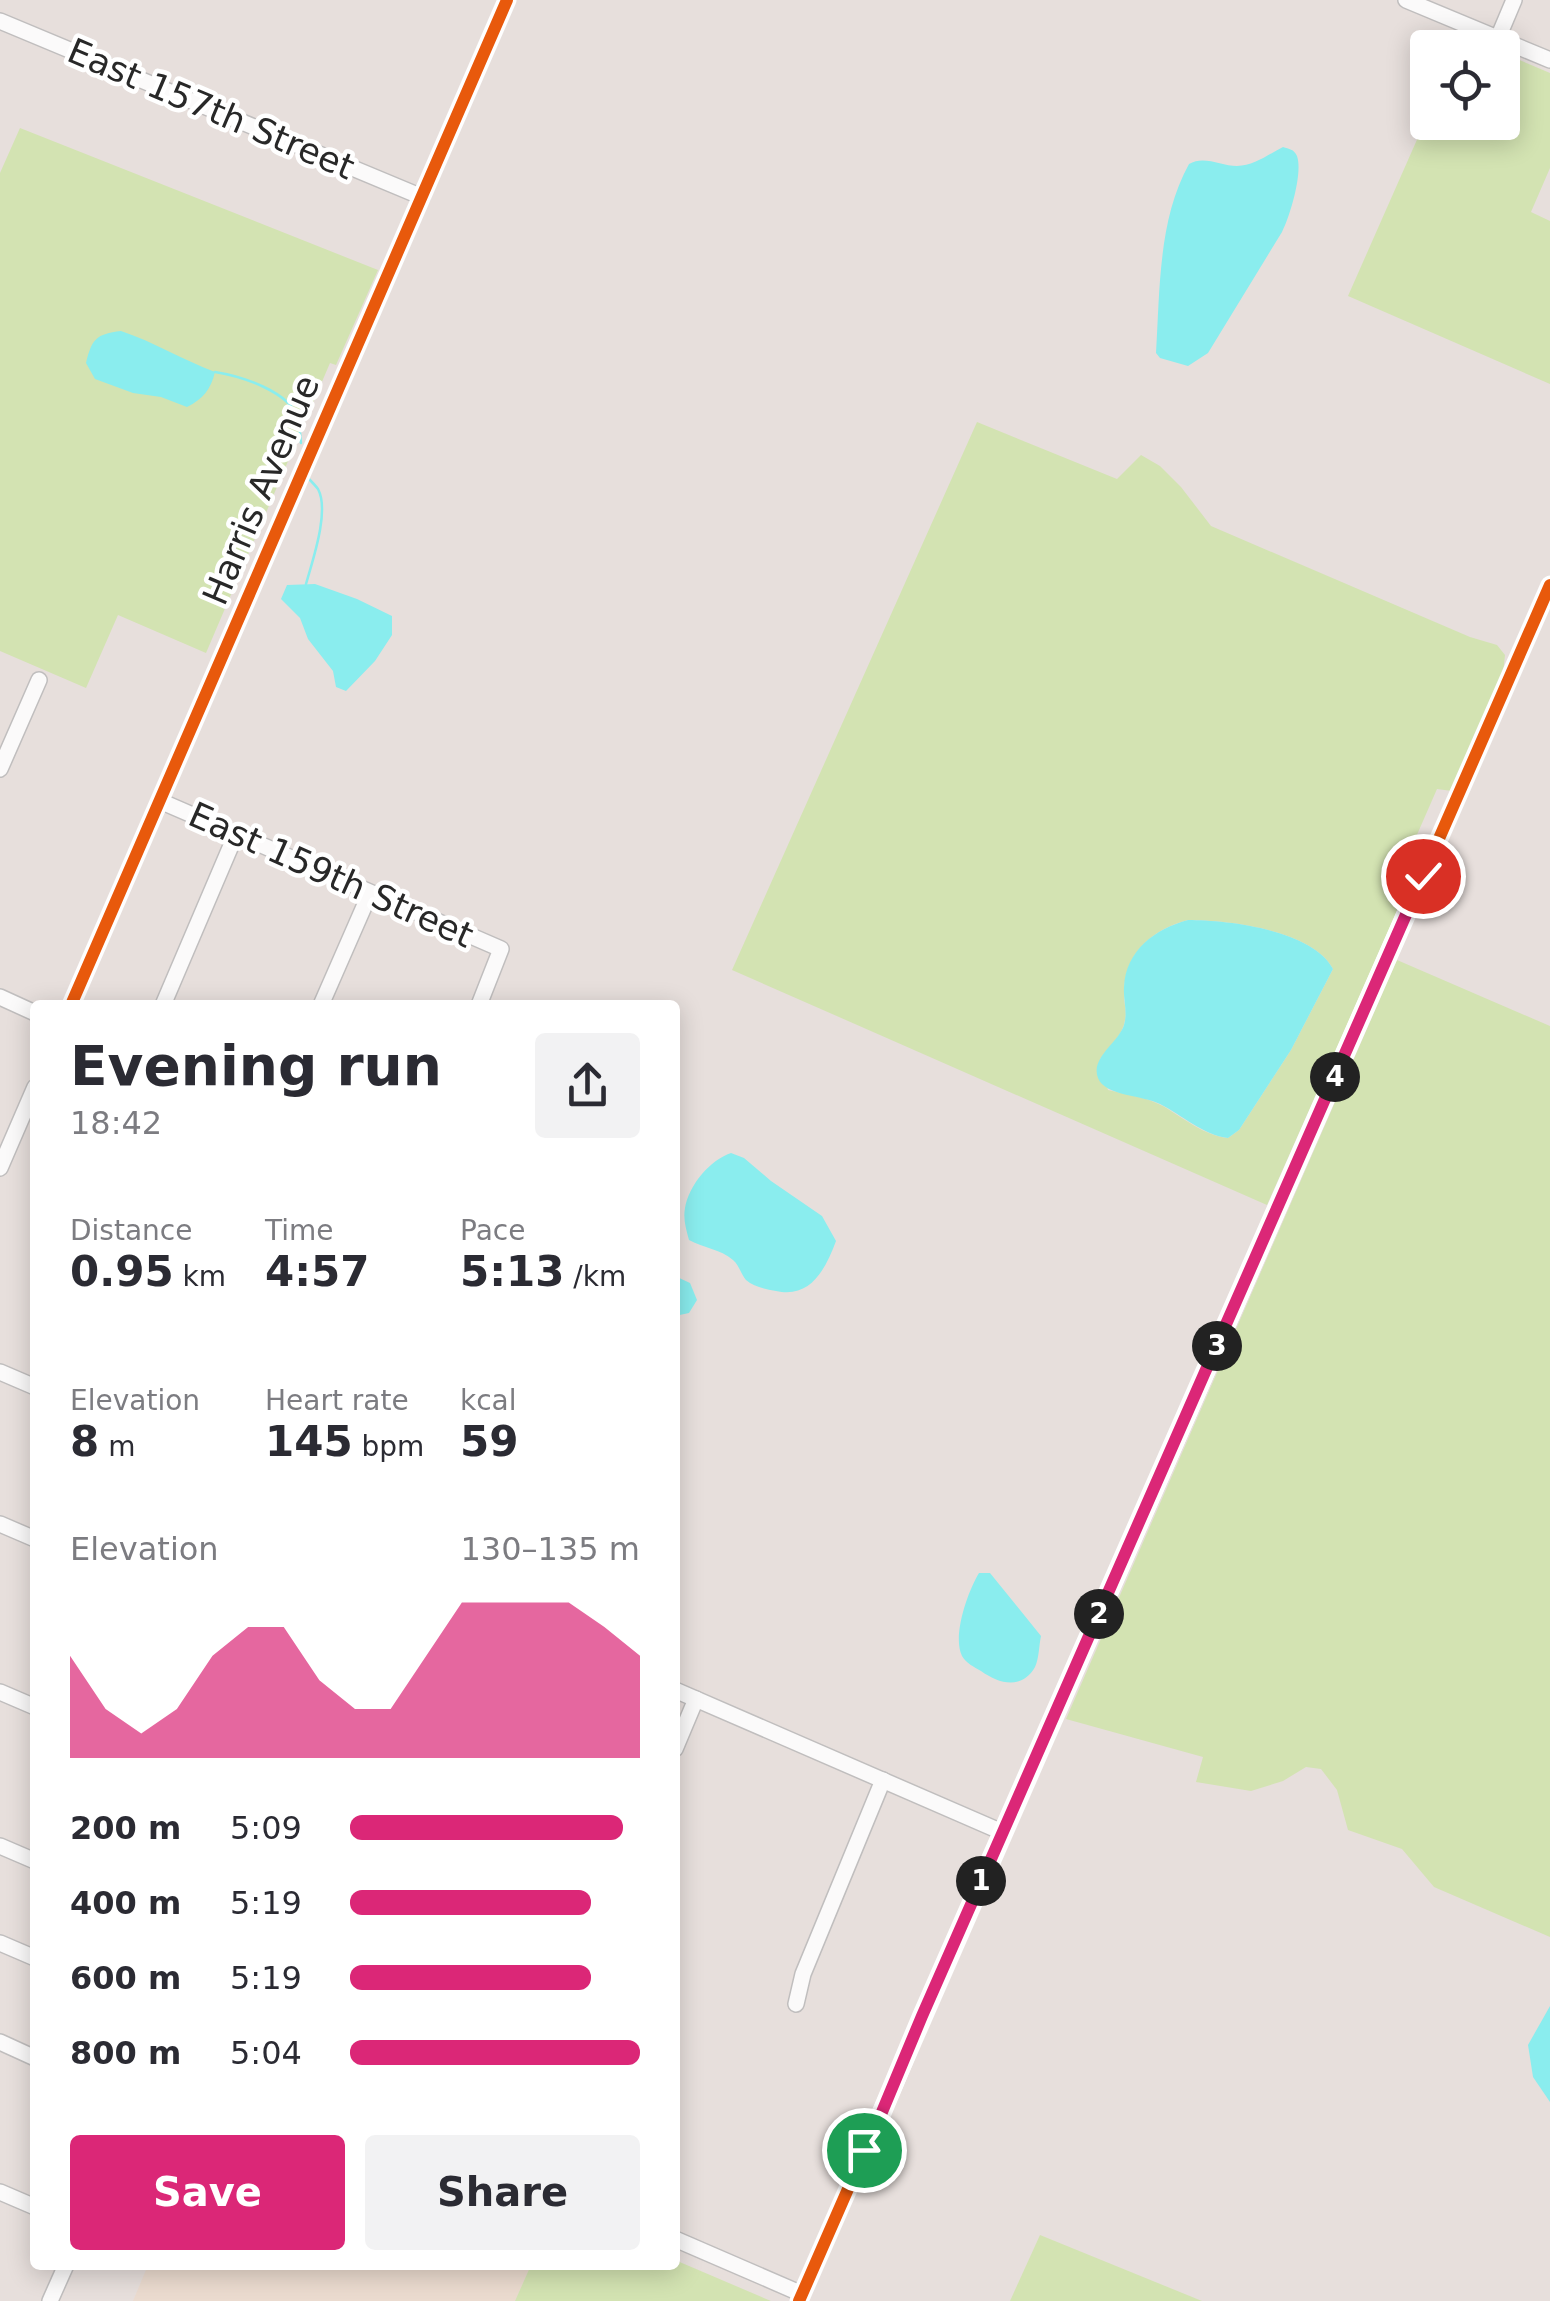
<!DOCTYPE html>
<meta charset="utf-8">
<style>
:root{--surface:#fff;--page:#f2f2f3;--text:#2b2b33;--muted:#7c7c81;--accent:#db2777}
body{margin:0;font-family:"DejaVu Sans",sans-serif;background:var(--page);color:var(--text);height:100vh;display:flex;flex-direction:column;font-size:38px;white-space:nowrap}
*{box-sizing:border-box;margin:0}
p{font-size:32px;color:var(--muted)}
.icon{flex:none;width:55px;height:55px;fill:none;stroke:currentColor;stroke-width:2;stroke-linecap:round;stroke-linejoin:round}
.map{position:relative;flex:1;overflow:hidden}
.details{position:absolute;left:30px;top:1000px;width:650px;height:1270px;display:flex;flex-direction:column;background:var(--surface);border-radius:10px;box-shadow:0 5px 25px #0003}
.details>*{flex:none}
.tools{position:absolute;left:1410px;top:30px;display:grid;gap:20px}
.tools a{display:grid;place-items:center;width:110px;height:110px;border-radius:10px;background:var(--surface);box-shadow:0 5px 25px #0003;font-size:50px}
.pin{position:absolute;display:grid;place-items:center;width:85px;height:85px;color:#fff;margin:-42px;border:5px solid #fff;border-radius:50%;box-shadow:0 2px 10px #0007}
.km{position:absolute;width:50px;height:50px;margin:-25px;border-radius:50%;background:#222;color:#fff;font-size:28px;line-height:50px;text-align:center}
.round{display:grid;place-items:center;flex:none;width:105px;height:105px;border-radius:10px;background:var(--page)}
.headline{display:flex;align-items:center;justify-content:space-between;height:170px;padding:0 40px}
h1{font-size:55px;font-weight:800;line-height:75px}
.figures{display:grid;grid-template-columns:repeat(3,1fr);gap:15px;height:170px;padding:10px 40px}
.figures div{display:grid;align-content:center}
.figures b{font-size:42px;font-weight:800}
.figures small{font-size:28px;font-weight:400}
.figures p{font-size:28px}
.chart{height:280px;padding:20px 40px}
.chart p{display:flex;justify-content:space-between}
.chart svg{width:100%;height:180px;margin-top:10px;fill:var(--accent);opacity:.7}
.cta{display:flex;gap:20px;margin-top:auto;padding:20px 40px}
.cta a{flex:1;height:115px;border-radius:10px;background:var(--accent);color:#fff;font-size:40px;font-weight:800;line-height:115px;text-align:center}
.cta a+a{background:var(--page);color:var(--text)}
ul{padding:0 40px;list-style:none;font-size:32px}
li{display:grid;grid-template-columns:160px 120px 1fr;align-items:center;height:75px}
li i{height:25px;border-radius:12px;background:var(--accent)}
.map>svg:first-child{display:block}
.education{fill:#ebdbcf}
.green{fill:#d3e3b2;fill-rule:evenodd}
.water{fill:#8aedee}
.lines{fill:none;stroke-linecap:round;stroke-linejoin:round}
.stream{stroke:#8aedee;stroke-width:2.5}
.minor-casing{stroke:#c0bebe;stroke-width:18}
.minor{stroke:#fbfafa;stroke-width:15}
.cycleway-casing{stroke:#fff;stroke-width:19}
.cycleway{stroke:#e8590c;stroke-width:12}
.route-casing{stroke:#fff;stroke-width:20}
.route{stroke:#db2777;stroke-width:12}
.labels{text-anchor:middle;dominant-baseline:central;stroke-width:9;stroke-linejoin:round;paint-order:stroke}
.street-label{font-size:35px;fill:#282828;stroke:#fff}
</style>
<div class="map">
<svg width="1550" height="2301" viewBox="0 0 1550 2301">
<rect width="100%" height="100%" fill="#e7dfdc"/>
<polygon class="education" points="148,2265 531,2265 515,2301 133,2301"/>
<g class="green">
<polygon points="1503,53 1550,73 1550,168 1531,212 1550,221 1550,384 1348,296 1427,117 1428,122 1502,122"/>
<polygon points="20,128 378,270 336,365 330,363 206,653 118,615 86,688 0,651 0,173"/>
<path d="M977,422l140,57 24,-24 19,11 21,21 30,39 259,111 27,8 8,10 -2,19 -51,117 -15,-2 -21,48 -1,35 -148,333 -535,-235zM1188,920c40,0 125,10 145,49l-42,81 -52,80 -11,8c-23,-2 -45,-20 -65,-32 -17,-9 -37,-12 -55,-16l-8,-31c9,-12 23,-24 25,-39 2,-9 -1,-16 -1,-24 -1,-41 26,-66 64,-76z"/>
<polygon points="1397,960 1550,1026 1550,1937 1434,1887 1402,1849 1348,1830 1337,1790 1321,1769 1306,1767 1283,1781 1251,1791 1196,1782 1203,1757 1066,1719"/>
<polygon points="1040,2235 1202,2301 1010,2301"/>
<polygon points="675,2260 771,2301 515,2301 531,2265 675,2265"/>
</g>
<g class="water">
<path d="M1283,147c6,2 11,2 14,9 6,17 -7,60 -15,76l-74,121 -20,13 -28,-8 -4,-5c4,-63 2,-133 33,-189 15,-9 32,2 48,2 17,0 32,-12 46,-19z"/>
<path d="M121,331c33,11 62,29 94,41 -4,17 -12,27 -28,35l-26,-10 -28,-4 -38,-14 -9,-16c6,-24 10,-29 35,-32z"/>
<polygon points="315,584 357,599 392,616 392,635 375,661 346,691 336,687 333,671 308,639 300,618 281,599 287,585"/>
<path d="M1188,920c40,0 125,10 145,49l-42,81 -52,80 -11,8c-25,-3 -46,-23 -68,-34 -18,-9 -55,-8 -62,-26 -8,-20 21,-36 26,-53 4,-13 -1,-25 0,-38 2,-37 31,-58 64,-67z"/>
<path d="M731,1153l13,5 27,23 51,35 14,25c-10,27 -25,58 -60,50 -11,-2 -22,-4 -30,-11 -5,-6 -7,-15 -13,-20 -13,-11 -29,-12 -44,-20 -3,-11 -6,-21 -4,-32 4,-23 25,-48 46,-55z"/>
<polygon points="675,1276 690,1283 697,1300 689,1313 675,1316"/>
<path d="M979,1573h11l51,63c-2,9 -2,23 -6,31 -13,23 -36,17 -54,4 -7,-4 -15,-8 -19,-15 -10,-20 6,-65 17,-83z"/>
<polygon points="1550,2006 1550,2102 1533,2077 1528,2045"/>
</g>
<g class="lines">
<g class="stream">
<path d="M215,372c25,4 75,19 83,47 2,7 2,17 3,24"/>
<path d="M306,584c6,-22 24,-73 12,-95 -3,-4 -7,-8 -11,-12"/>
</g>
<defs>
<g id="minor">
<polyline points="1406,0 1550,60"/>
<polyline points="0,21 422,197"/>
<polyline points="1498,38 1514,0"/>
<polyline points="0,769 39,680"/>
<polyline points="160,801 501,949 479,1005"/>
<polyline points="0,997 35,1013"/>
<polyline points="71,1005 507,0"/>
<polyline points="163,1005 236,834"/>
<polyline points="321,1005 370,893"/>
<polyline points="0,1168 35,1087"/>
<polyline points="0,1372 35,1387"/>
<polyline points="0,1524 35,1539"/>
<polyline points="675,1690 1002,1832"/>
<polyline points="0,1692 35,1707"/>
<polyline points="675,1749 696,1699"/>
<polyline points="0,1846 35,1861"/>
<polyline points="0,1943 35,1958"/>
<polyline points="796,2004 803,1974 883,1780"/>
<polyline points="0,2042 35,2058"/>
<polyline points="0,2192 35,2207"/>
<polyline points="675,2239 802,2294"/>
<polyline points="50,2301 66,2265"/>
<polyline points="799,2301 1550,585"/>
</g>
</defs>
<use href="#minor" class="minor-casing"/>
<use href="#minor" class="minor"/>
<defs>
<g id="cycleway">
<polyline points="71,1005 507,0"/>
<polyline points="799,2301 1550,585"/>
</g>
</defs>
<use href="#cycleway" class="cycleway-casing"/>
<use href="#cycleway" class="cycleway"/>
</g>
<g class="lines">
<defs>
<polyline id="route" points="864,2150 872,2136 922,2016 1423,876"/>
</defs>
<use href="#route" class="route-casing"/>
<use href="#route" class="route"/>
</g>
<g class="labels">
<g class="street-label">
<text transform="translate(211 109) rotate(23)">East 157th Street</text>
<text transform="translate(261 490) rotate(-67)">Harris Avenue</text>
<text transform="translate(331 875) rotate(24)">East 159th Street</text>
</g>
</g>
</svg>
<div class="tools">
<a><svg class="icon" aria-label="locate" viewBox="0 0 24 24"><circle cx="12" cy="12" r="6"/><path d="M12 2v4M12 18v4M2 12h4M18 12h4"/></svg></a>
</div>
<div class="pin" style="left:864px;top:2150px;background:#1e9e55"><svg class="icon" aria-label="arrive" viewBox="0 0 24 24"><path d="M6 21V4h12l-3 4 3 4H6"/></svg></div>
<div class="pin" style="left:1423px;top:876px;background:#d93025"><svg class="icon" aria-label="check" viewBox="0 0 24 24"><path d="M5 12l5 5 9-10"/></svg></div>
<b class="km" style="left:981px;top:1881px">1</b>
<b class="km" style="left:1099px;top:1614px">2</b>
<b class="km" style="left:1217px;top:1346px">3</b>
<b class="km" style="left:1335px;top:1077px">4</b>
<section class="details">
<div class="headline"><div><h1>Evening run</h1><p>18:42</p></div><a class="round"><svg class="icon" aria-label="share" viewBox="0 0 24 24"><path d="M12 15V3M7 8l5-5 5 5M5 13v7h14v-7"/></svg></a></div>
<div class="figures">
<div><p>Distance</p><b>0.95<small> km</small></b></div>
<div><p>Time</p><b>4:57</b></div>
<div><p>Pace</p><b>5:13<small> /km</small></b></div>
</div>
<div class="figures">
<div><p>Elevation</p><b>8<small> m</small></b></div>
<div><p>Heart rate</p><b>145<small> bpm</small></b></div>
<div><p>kcal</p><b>59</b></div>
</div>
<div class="chart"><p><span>Elevation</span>130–135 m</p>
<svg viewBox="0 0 160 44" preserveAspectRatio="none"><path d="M0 44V19L10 32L20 38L30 32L40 19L50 12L60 12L70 25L80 32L90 32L100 19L110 6L120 6L130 6L140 6L150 12L160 19V44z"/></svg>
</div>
<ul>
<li><b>200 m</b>5:09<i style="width:94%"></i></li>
<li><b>400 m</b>5:19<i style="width:83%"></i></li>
<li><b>600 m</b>5:19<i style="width:83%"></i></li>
<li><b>800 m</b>5:04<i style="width:100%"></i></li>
</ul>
<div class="cta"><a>Save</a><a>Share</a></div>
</section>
</div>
